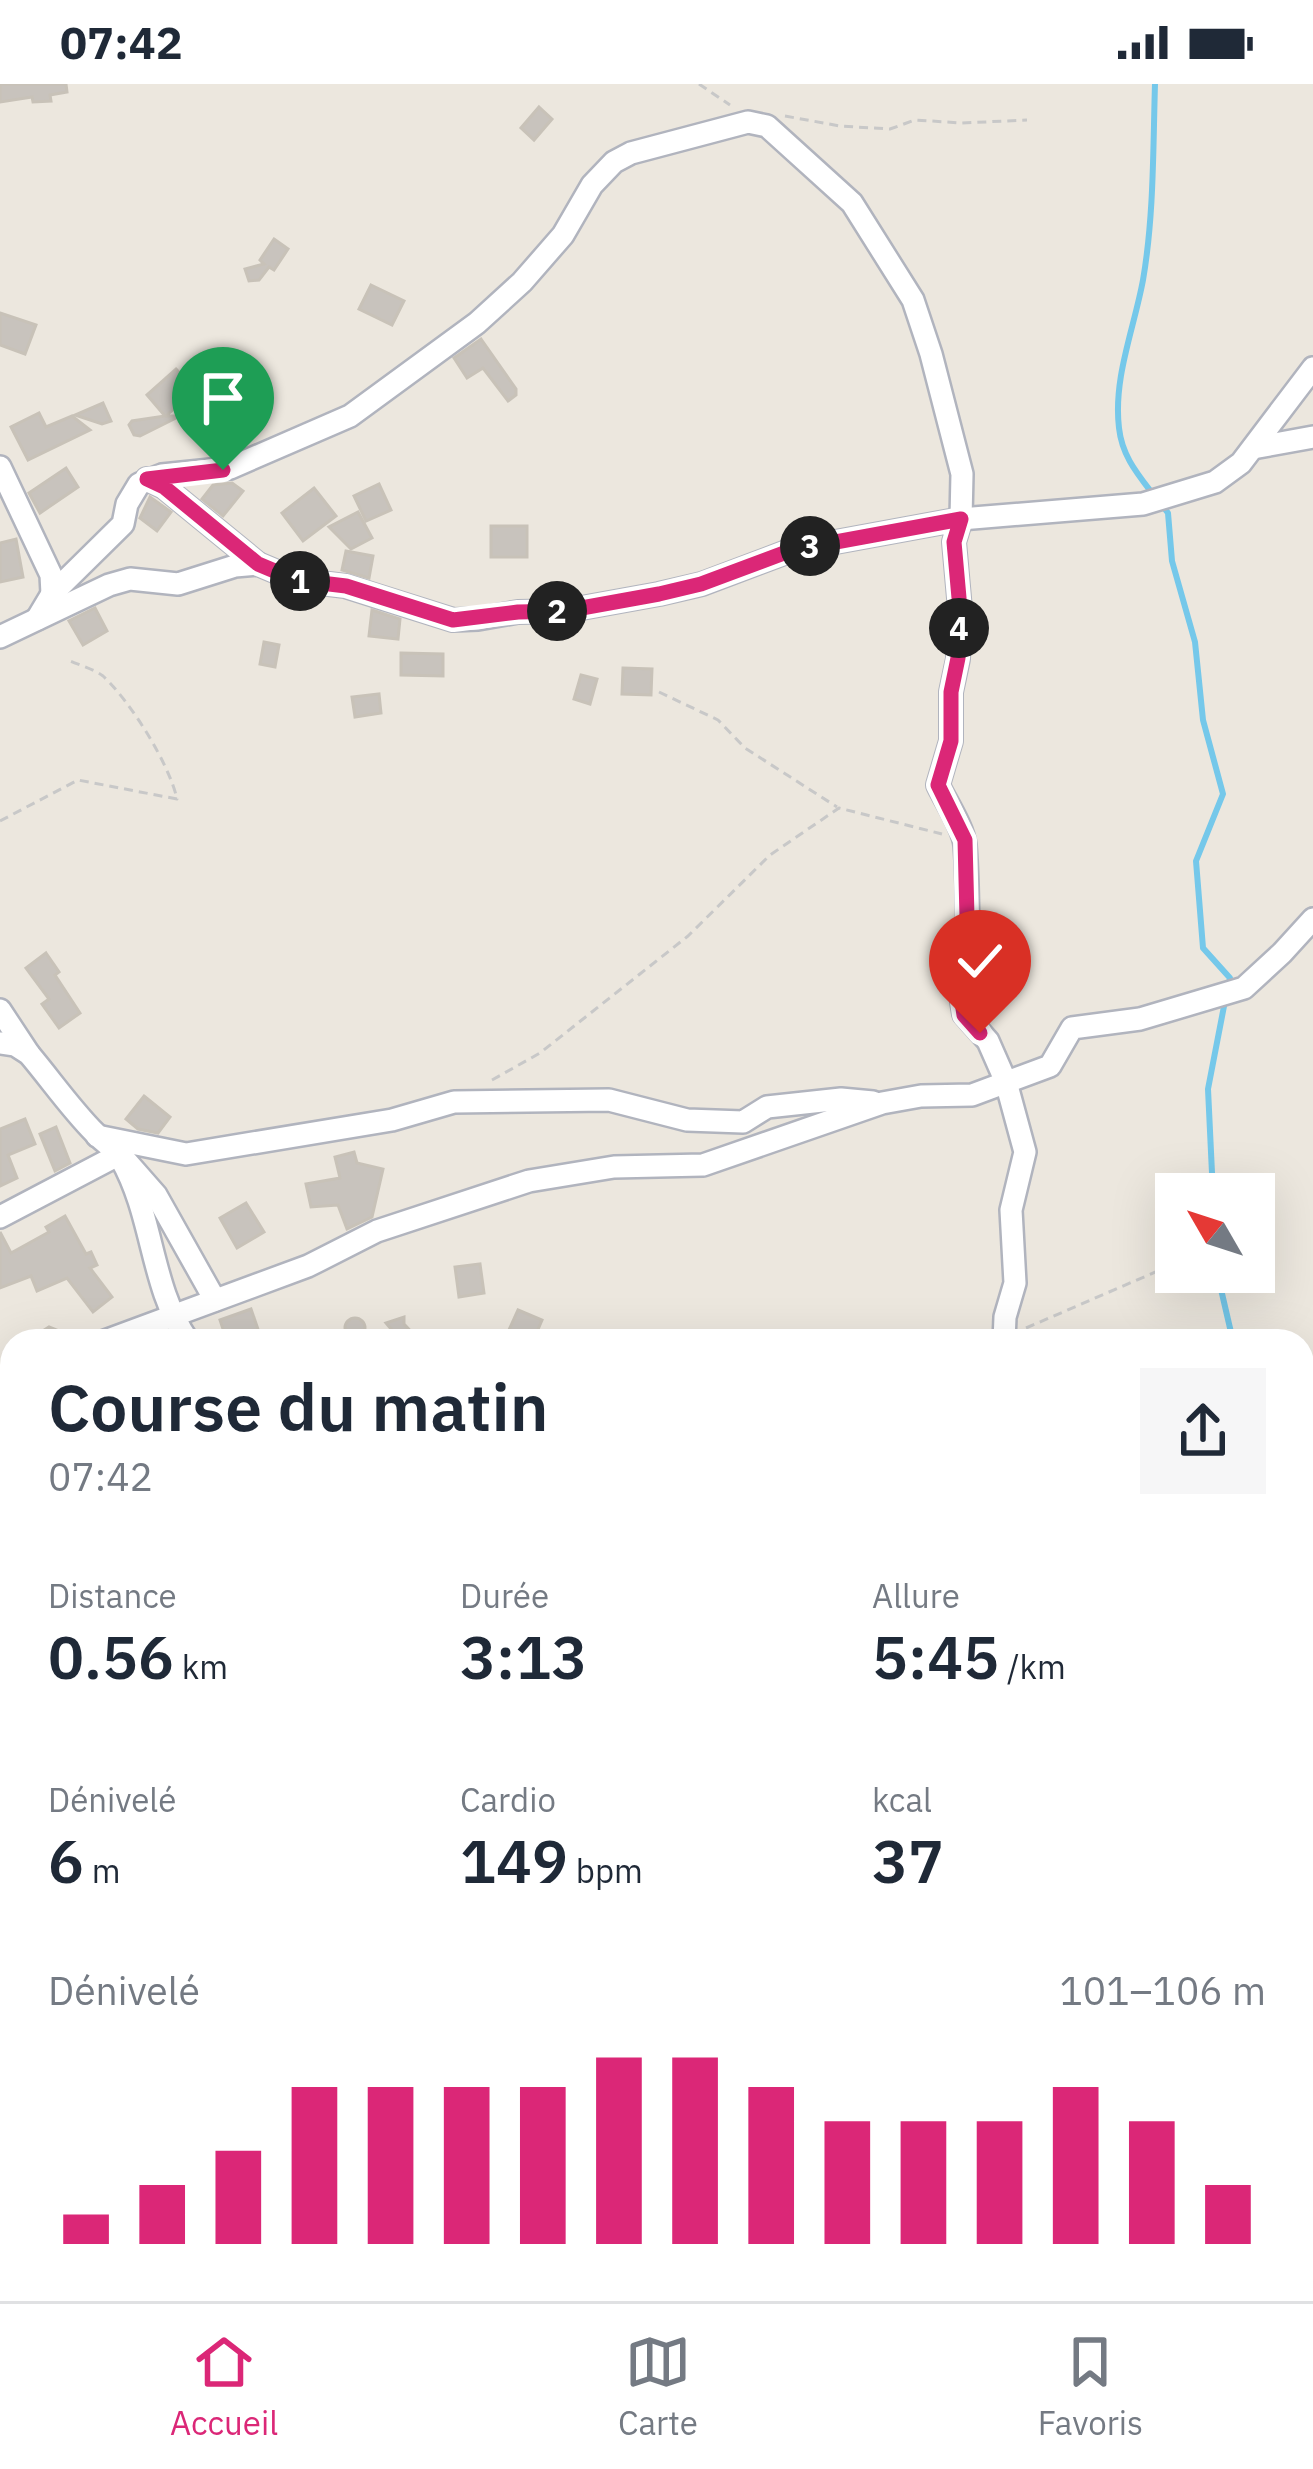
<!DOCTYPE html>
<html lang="fr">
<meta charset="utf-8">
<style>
:root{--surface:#fff;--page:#f6f6f7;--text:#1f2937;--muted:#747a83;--line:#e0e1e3;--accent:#db2777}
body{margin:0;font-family:"IBM Plex Sans",sans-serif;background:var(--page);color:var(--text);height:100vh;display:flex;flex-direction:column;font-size:45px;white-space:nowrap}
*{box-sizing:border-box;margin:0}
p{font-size:39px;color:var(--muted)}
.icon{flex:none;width:66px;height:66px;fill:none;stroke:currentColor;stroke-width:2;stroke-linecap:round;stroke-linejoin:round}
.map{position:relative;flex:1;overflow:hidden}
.sheet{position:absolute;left:0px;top:1245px;width:1314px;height:972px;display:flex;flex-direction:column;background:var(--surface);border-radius:36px 36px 0 0;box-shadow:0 12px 48px #0002}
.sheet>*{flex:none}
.needle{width:78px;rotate:309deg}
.fabs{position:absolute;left:1155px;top:1089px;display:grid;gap:24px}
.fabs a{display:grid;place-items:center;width:120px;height:120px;border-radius:0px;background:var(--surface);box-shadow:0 12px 48px #0002;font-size:60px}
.pin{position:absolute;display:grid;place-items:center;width:102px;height:102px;color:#fff;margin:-123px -51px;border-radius:50% 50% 50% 0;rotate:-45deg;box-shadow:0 0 12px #0007}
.pin .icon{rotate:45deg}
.km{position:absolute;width:60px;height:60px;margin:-30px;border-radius:50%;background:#222;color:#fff;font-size:33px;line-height:60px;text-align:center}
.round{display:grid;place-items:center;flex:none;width:126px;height:126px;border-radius:0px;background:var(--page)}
.overview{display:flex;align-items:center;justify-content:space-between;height:204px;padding:0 48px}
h1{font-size:66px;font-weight:600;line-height:90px}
.figures{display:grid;grid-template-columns:repeat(3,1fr);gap:18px;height:204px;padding:12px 48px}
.figures div{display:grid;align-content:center}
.figures b{font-size:60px;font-weight:600}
.figures small{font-size:33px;font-weight:400}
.figures p{font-size:33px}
.chart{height:336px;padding:24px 48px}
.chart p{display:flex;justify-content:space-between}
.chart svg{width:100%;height:216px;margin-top:12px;stroke:var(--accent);stroke-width:6}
.status{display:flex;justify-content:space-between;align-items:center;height:84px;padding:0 60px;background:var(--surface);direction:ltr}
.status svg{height:33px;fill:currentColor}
.dock{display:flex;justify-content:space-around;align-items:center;height:168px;border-top:3px solid var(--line);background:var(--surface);font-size:33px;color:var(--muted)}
.dock a{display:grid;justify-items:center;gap:6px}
.dock .selected{color:var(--accent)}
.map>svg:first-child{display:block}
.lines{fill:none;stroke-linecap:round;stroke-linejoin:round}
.stream{stroke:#75c8ea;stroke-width:6}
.building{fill:#c8c3bd;stroke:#c8c2b8;stroke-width:3}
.minor-casing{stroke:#b1b4be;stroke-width:26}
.path{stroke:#c8c8c8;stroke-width:3;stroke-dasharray:9 6;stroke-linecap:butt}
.minor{stroke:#fff;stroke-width:21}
.route-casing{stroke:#fff;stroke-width:24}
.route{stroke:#db2777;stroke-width:15}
</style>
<div class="status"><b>07:42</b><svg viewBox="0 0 49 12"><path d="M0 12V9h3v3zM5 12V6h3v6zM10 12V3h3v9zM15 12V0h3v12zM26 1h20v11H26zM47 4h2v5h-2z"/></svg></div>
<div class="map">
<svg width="1313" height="2217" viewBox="0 0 1313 2217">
<rect width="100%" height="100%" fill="#ece7de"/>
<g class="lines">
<g class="stream">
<path d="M1152,409c-16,-21 -30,-38 -33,-65 -6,-50 15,-99 24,-148 11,-64 10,-131 12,-196"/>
<polyline points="1161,420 1168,429 1172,477 1195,558 1203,636 1223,710 1196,777 1203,864 1230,894 1228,904"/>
<polyline points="1213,1110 1208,1005 1225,917"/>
<polyline points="1217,1188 1233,1257"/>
<polyline points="992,2217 1003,2205"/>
</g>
</g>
<g class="building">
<polygon points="0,0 66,0 67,8 50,11 51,17 33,18 32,13 0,18"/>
<polygon points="539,23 552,35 534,56 521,44"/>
<polygon points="274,155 288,165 274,186 269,183 259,196 249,197 245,185 264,180 260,176"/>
<polygon points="371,201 404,217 392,241 359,225"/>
<polygon points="0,229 36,241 25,270 0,261"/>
<polygon points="481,255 516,305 516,311 508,317 483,284 467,294 454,274"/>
<polygon points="239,268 260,288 235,315 214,295"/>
<polygon points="176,285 195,306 166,332 180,332 140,352 134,351 129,341 132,337 165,332 147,311"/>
<polygon points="103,319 111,337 102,340 75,331"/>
<polygon points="39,329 46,343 72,332 90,346 28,376 11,343"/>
<polygon points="66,384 78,403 40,429 29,409"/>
<polygon points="232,399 243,407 223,432 202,415 213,401"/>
<polygon points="379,400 391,426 366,437 354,412"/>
<polygon points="314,404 336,432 303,457 282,429"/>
<polygon points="150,413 171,428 157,447 140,434"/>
<polygon points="358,428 372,454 351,465 329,443"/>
<rect x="491" y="442" width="36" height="31"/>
<polygon points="16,455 23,493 0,498 0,459"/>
<polygon points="346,467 373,472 369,494 342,486"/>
<polygon points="95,524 107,547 83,561 69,537"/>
<polygon points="372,526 400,535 398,555 369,552"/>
<polygon points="264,558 279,561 275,583 260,580"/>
<polygon points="401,569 443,570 443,592 401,591"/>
<polygon points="623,584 652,585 651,611 622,610"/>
<polygon points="581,591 597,595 590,620 574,615"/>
<polygon points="379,610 381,629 355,633 352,613"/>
<polygon points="46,869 59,888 55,891 80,929 59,944 42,920 49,915 26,884"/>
<polygon points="144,1012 170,1033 158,1049 138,1045 126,1035"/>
<polygon points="25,1035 35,1060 8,1071 17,1094 0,1102 0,1045"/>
<polygon points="56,1043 70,1079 55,1087 40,1050"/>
<polygon points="354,1068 357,1079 383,1085 372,1133 347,1145 338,1121 311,1123 306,1100 340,1094 335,1073"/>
<polygon points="246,1119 264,1148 237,1164 220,1134"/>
<polygon points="65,1132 86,1170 91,1168 97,1181 90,1184 112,1213 93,1228 67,1194 37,1207 31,1192 0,1204 0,1148 11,1169 49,1148 46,1143"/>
<polygon points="480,1180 484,1209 459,1213 455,1183"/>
<polygon points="251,1225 262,1257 227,1257 220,1236"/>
<polygon points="518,1226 542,1236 533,1257 504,1257"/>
<polygon points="404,1233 404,1240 420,1257 401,1257 386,1239"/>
<circle cx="355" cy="1244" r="10"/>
<polygon points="49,1243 81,1256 81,1257 27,1257"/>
</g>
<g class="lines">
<defs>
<g id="minor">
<polyline points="1253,364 1313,353"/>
<polyline points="0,383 51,491 52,510"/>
<polyline points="147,395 164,403 258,480"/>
<path d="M37,535l15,-25 71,-70 4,-20 12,-20 23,-9 68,-7 120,-52 127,-93 45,-41 41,-47 29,-50 22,-23 17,-9 117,-31 19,4 85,77 61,97 18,54 31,120 -1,45 -7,23 6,67 -2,50 -7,33v49l-13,44c8,17 25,42 27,60 4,49 2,99 4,149l-7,8 2,12 24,27 18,41 19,70 -14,58 4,73 -10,34 -1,24"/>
<polyline points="0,553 109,501 130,495 178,500 235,482 258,480 296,496 345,502 453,536 478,535 518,528 565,527 659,510 702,500 792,466 961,435 1143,420 1215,398 1241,379 1313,284"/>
<polyline points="0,926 29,970"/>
<path d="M0,959l15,2 14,9c22,26 42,55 66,79 8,9 20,15 26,26 33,58 29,127 67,182"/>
<polyline points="97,1052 186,1070 392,1036 454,1018 609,1016 687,1036 743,1038 767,1023 841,1015 873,1018"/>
<polyline points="0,1133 120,1070 156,1111 215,1216"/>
<polyline points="105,1257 308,1182 377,1147 529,1097 614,1083 703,1081 882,1019 921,1012 972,1011 1050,982 1072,944 1140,935 1244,904 1282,869 1313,835"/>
<polyline points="0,1298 12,1293"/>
<polyline points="0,1707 12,1703"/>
<polyline points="304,2205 313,2217"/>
<polyline points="686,2217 693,2205"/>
</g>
</defs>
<use href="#minor" class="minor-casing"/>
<g class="path">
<polyline points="699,0 730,21"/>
<polyline points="785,32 840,42 890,45 915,36 962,39 1027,36"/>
<polyline points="659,608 718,636 745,664 837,723"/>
<path d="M0,737l78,-41 99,19c-8,-36 -47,-98 -74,-123 -9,-7 -24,-11 -35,-16"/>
<polyline points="492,996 540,969 688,852 770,771 839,724 942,750"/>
<polyline points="1026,1244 1160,1186"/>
</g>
<use href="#minor" class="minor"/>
</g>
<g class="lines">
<defs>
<polyline id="route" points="223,386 147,395 164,403 258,480 296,496 346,502 453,536 518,528 565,527 659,510 701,500 792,466 961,435 954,458 960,525 958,574 951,608 951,657 938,701 965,756 969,910 962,918 964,931 980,949"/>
</defs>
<use href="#route" class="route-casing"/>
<use href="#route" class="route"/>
</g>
</svg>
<div class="fabs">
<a><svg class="needle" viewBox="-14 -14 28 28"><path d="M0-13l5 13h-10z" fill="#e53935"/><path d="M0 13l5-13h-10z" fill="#747a83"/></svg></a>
</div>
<div class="pin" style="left:223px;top:386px;background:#1e9e55"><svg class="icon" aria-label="arrive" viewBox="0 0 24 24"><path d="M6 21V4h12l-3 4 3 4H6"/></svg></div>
<div class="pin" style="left:980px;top:949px;background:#d93025"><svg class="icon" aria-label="check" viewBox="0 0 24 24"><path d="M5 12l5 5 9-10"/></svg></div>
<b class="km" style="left:300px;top:497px">1</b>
<b class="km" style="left:557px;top:527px">2</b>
<b class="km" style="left:810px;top:462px">3</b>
<b class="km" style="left:959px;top:544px">4</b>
<section class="sheet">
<div class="overview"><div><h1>Course du matin</h1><p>07:42</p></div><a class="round"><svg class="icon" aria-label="share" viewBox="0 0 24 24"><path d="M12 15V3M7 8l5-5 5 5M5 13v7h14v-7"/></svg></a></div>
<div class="figures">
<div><p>Distance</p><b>0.56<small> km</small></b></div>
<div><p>Durée</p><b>3:13</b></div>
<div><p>Allure</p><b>5:45<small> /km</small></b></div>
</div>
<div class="figures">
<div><p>Dénivelé</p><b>6<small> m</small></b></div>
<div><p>Cardio</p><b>149<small> bpm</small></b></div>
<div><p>kcal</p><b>37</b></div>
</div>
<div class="chart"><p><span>Dénivelé</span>101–106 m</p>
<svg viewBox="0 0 160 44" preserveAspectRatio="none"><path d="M5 44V38M15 44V32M25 44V25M35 44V12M45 44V12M55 44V12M65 44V12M75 44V6M85 44V6M95 44V12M105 44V19M115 44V19M125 44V19M135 44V12M145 44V19M155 44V32"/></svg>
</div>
</section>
</div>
<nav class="dock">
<a class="selected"><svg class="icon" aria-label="home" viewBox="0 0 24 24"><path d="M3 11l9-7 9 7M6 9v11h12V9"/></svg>Accueil</a>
<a><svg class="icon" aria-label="map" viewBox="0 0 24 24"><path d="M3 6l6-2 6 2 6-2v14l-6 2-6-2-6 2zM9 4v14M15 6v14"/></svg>Carte</a>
<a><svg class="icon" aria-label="saved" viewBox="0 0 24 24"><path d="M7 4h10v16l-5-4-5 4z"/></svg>Favoris</a>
</nav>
